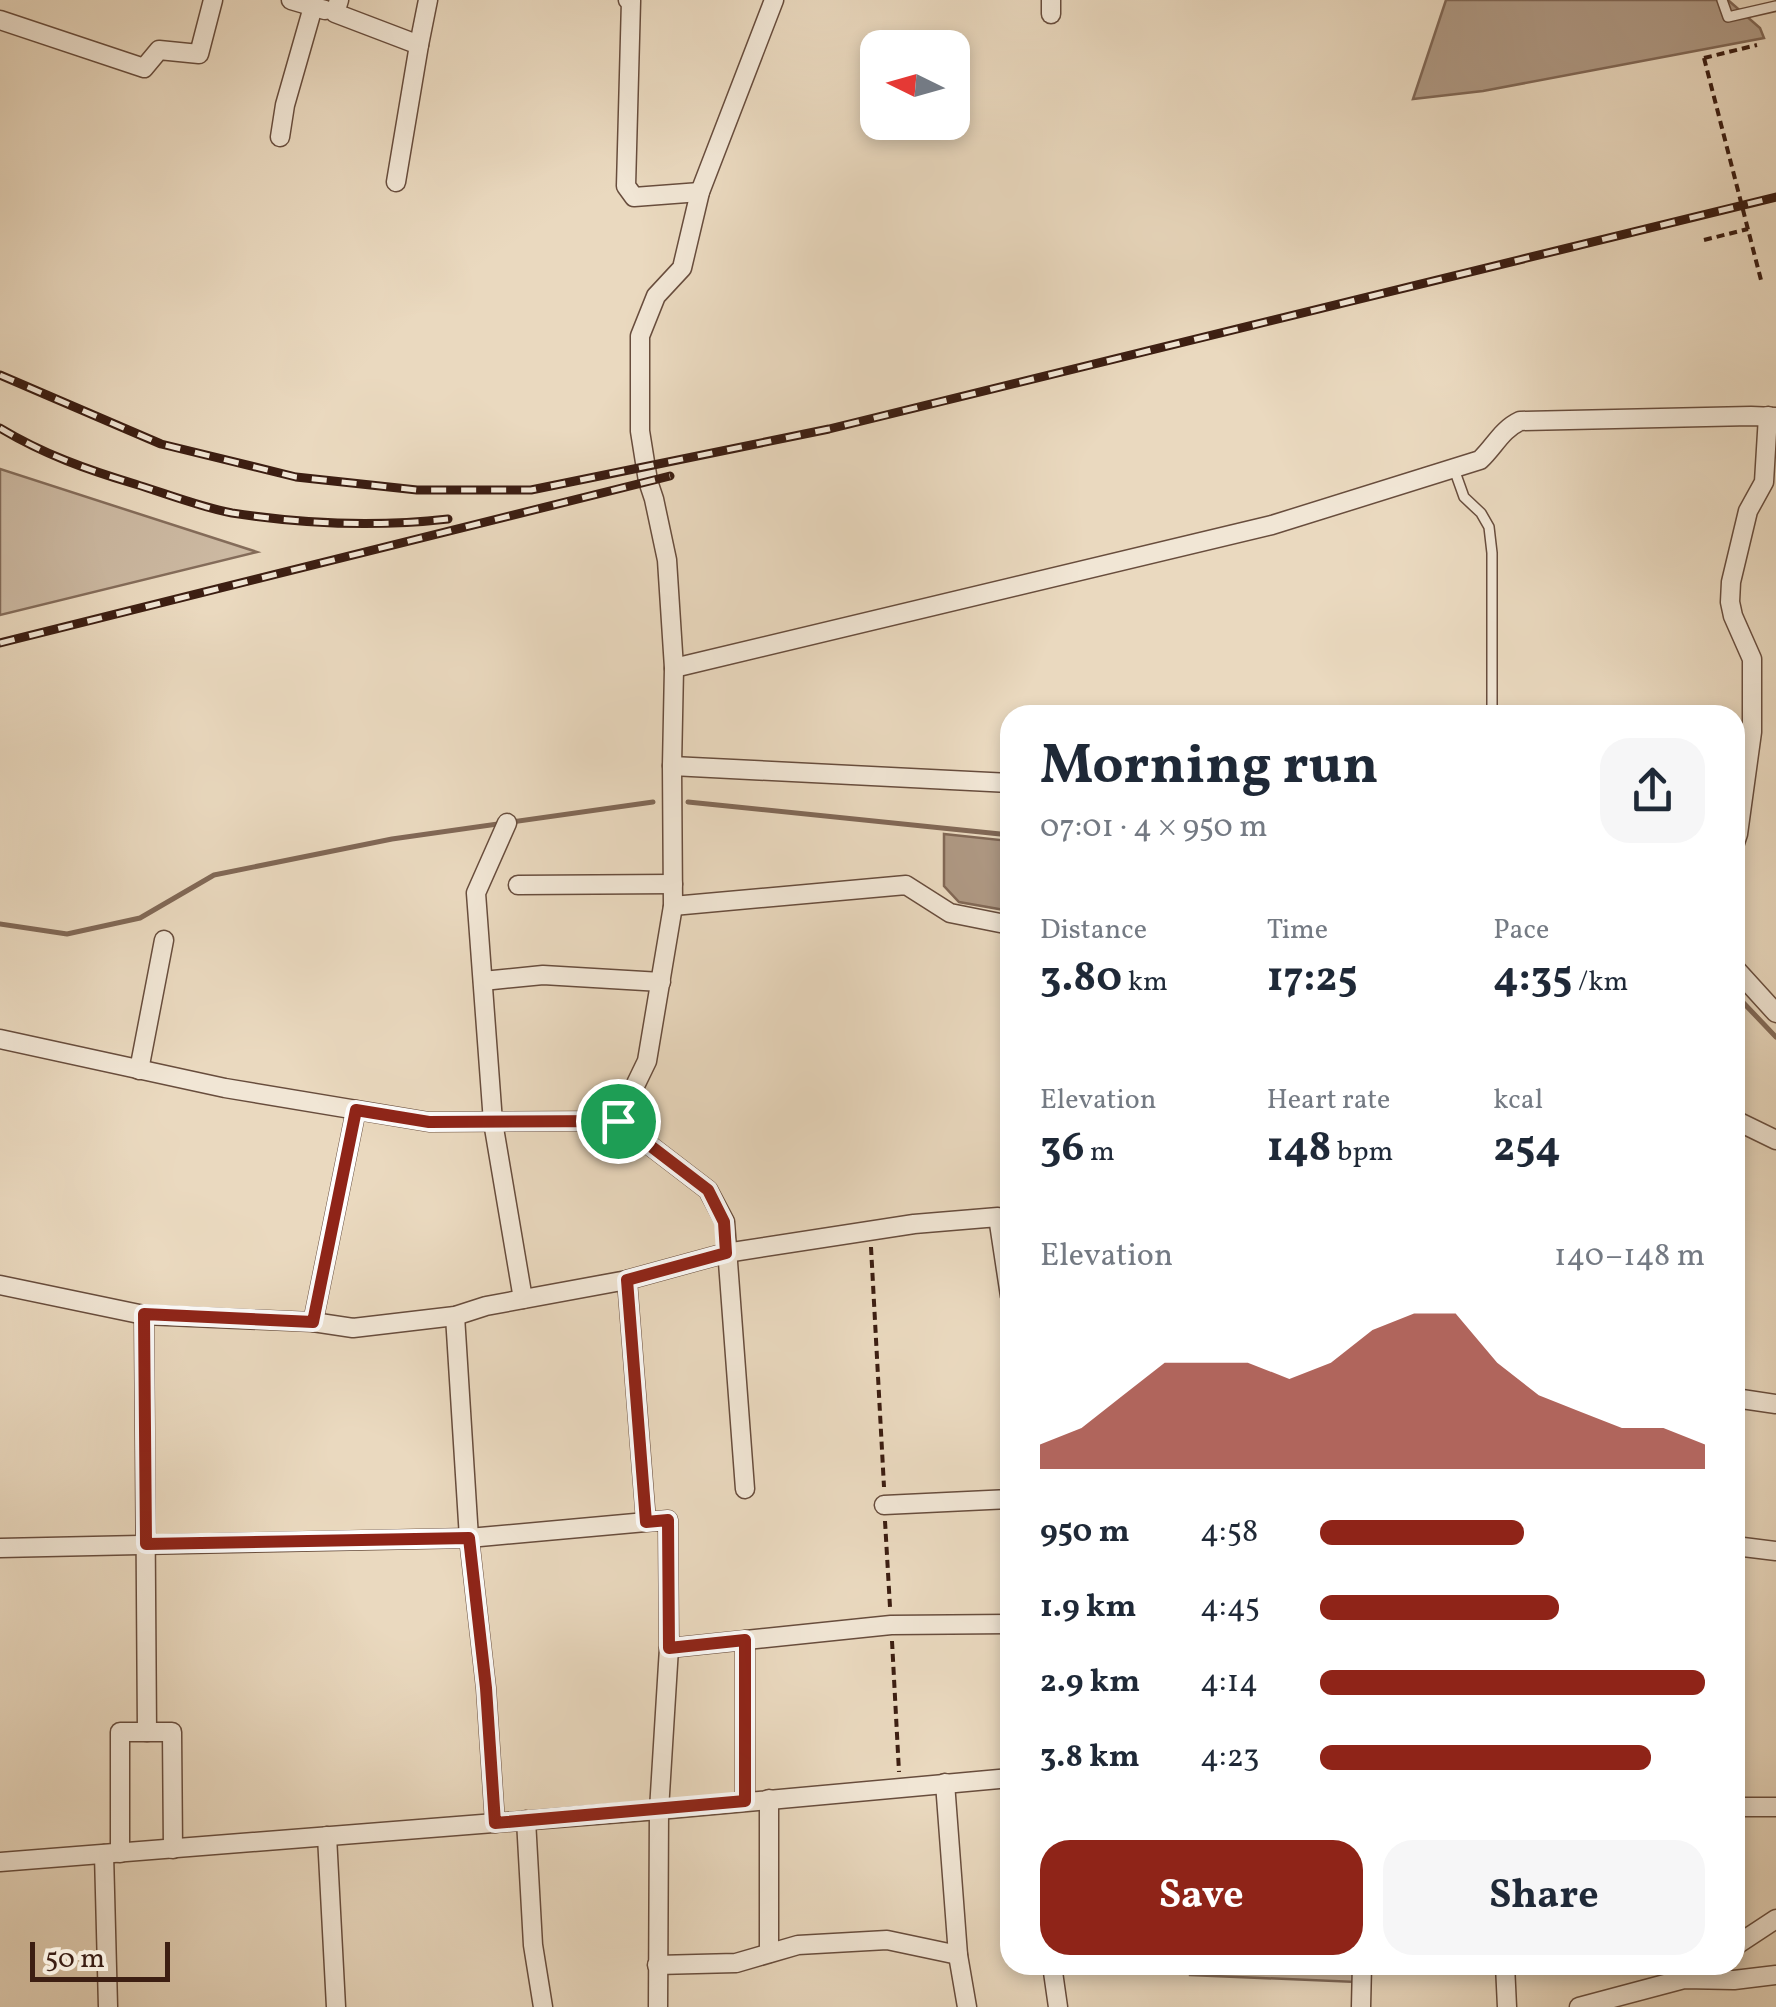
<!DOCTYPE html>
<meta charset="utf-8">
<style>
:root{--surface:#fff;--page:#f6f6f7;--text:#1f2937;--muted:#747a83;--accent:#8f2418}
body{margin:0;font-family:Vollkorn,serif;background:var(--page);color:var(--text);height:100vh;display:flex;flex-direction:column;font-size:38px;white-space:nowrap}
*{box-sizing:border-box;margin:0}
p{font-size:32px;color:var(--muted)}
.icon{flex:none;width:55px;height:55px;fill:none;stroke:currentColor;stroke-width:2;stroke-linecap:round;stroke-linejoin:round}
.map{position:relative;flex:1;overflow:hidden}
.panel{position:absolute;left:1000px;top:705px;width:745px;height:1270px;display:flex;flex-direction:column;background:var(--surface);border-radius:30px;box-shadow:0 5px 15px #0003}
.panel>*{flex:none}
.needle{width:65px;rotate:275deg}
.fabs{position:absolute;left:860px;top:30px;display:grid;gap:20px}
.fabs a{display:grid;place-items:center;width:110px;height:110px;border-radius:20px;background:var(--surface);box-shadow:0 5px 15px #0003;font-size:50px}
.scale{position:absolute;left:30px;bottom:25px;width:140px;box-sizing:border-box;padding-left:10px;border:5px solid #3c1e12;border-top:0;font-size:28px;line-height:35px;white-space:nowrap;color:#3c1e12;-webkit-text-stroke:8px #f1e6d5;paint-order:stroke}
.pin{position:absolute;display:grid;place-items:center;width:85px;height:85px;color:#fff;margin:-42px;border:5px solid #fff;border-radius:50%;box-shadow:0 2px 10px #0007}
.round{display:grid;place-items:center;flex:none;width:105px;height:105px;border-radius:30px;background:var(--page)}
.head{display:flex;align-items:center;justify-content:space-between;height:170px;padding:0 40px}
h1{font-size:55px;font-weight:700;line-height:75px}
.metrics{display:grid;grid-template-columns:repeat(3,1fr);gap:15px;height:170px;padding:10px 40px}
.metrics div{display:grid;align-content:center}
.metrics b{font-size:42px;font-weight:700}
.metrics small{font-size:28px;font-weight:400}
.metrics p{font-size:28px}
.chart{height:280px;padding:20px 40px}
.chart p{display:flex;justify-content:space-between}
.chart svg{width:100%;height:180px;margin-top:10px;fill:var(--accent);opacity:.7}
.primary-button{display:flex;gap:20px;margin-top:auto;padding:20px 40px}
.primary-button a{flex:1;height:115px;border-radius:30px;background:var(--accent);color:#fff;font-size:40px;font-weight:700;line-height:115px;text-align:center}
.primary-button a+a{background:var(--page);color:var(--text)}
ul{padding:0 40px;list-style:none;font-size:32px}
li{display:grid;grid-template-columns:160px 120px 1fr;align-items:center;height:75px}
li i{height:25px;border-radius:12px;background:var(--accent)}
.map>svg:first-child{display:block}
.green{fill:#ccb9a2;stroke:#846c5a;stroke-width:2.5}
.water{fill:#af9984;stroke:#816856;stroke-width:2.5}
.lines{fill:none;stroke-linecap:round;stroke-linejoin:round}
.stream{stroke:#816856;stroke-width:5}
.service-casing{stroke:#684d3d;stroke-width:12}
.minor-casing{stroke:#684d3d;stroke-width:21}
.path{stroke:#3c1e12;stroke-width:4;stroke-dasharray:8 5;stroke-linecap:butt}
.service{stroke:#f1e6d5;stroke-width:9}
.minor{stroke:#f1e6d5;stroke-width:18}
.rail-casing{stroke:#3c1e12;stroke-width:9}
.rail{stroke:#f1e6d5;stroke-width:5;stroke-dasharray:15;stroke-linecap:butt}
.path-bridge{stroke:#3c1e12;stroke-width:4;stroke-dasharray:8 5;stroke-linecap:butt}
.route-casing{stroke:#fff;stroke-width:20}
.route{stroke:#8f2418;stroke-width:12}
</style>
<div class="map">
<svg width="1776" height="2007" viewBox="0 0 1776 2007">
<rect width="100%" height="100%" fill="#ead9bf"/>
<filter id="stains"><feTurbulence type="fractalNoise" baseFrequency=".002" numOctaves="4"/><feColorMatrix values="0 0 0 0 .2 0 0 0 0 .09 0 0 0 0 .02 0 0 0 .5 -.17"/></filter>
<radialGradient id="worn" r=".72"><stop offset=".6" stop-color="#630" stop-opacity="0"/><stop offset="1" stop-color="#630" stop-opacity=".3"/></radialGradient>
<g class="green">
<polygon points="0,469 257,552 0,615"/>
<polygon points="1189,1965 1356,1965 1356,1982 1190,1975"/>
</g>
<g class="water">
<polygon points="1446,0 1728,0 1760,28 1764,38 1483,91 1413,99"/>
<polygon points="944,834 1010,841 1010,911 959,902 944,886"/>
</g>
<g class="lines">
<g class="stream">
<polyline points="688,802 1010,835"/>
<polyline points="0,924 67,934 140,918 214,875 392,839 653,802"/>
<polyline points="1735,994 1776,1037"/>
</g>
<defs>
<g id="service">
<polyline points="1722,0 1728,17 1776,6"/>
<polyline points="1454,469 1464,497 1481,513 1489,527 1492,553 1492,715"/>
<polyline points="1144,711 1197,715"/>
</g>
<g id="minor">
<polyline points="291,0 325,10"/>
<polyline points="339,0 335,13 419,45 396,182"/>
<polyline points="628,0 631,1 626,186 634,197 700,192"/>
<polyline points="1051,0 1051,14"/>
<polyline points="0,20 144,68 159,50 199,54 213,0"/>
<polyline points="419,45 428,0"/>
<polyline points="280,137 285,105 313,7"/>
<path d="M674,668l598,-143 208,-65c15,-14 21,-30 40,-39l231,-5 25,1"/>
<polyline points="672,766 1010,783"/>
<polyline points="507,823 476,893 493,1122 523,1299"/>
<polyline points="1735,843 1738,834 1752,732 1752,659 1733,616 1730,602 1731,582 1748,511 1764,482 1768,416"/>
<polyline points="518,885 673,884"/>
<polyline points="673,906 906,885 950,913 1010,925"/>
<polyline points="1735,968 1776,1013"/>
<polyline points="483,981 543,975 661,982"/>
<polyline points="0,1039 225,1088 429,1122 618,1121"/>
<polyline points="139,1070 164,940"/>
<polyline points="1735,1120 1776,1140"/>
<polyline points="627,1280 646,1521"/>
<polyline points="0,1285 144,1315 313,1322 353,1328 455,1316 486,1306 627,1280 726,1253 914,1224 998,1217 1010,1296"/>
<polyline points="455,1316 469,1538 486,1688 495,1823"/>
<polyline points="313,1322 356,1110"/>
<polyline points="1735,1398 1776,1404"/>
<polyline points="745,1489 725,1222 708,1190 618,1121 647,1061 673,906 672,766 674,668 667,560 654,499 648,481 640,431 640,336 656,296 682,268 700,192 774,0"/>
<polyline points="884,1505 1010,1499"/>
<polyline points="1735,1546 1776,1551"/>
<polyline points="0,1548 469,1538 668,1520 669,1648 891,1625 1010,1624"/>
<polyline points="147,1732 172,1732 173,1849"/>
<polyline points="945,1783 958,1955 967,2007"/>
<polyline points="769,1799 769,1953"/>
<polyline points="745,1801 745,1640"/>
<polyline points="1735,1807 1776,1807"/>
<polyline points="526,1820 533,1945 543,2007"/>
<polyline points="327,1836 336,2007"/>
<polyline points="120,1853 120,1732 147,1732 144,1315"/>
<polyline points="104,1854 108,2007"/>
<polyline points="0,1862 659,1810 1010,1778"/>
<polyline points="1735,1946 1776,1919"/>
<polyline points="657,1965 736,1963 798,1945 887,1940 958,1955"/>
<polyline points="1052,1965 1058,2007"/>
<polyline points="1505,1965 1507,2007"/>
<polyline points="658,2007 659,1810 669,1648"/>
<polyline points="1361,2007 1362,1965"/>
<polyline points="1579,2007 1684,1979 1734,1980 1776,1975"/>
</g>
</defs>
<use href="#service" class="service-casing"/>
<use href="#minor" class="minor-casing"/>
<g class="path">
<polyline points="1704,58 1757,45"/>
<polyline points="1704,240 1748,229"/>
<polyline points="871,1247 884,1487"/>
<polyline points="885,1521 890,1607"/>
<polyline points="892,1641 899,1772"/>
</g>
<use href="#service" class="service"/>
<use href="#minor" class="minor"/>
<defs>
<g id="rail">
<polyline points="0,375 161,444 296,477 417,490 531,490 829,429 1776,197"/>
<path d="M0,428c43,26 88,42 135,56 32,10 65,23 97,29 71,11 145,14 216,6"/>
<polyline points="0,643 670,476"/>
</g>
</defs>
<use href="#rail" class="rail-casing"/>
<use href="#rail" class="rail"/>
<polyline class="path-bridge" points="1704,58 1762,284"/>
</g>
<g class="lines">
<defs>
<polygon id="route" points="356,1110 429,1122 618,1121 708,1190 724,1222 726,1253 627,1280 646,1522 668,1520 669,1648 745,1640 745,1801 495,1823 486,1688 469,1538 146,1544 144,1314 313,1322"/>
</defs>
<use href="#route" class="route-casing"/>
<use href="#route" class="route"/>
</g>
<rect width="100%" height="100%" filter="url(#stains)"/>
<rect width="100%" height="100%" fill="url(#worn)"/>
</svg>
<div class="fabs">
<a><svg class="needle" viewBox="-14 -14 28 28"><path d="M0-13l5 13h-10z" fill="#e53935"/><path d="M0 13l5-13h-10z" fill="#747a83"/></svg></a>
</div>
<div class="scale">50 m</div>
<div class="pin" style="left:618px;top:1121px;background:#1e9e55"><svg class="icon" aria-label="arrive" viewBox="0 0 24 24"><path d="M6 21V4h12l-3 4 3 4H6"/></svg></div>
<section class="panel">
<div class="head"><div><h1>Morning run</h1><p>07:01 · 4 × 950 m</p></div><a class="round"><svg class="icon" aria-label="share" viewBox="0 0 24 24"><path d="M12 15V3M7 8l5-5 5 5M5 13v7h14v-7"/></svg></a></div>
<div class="metrics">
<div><p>Distance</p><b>3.80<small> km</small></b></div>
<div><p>Time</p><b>17:25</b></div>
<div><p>Pace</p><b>4:35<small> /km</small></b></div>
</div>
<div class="metrics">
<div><p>Elevation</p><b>36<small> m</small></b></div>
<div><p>Heart rate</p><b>148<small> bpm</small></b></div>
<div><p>kcal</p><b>254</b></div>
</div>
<div class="chart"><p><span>Elevation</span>140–148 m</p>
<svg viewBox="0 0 160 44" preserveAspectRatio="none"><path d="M0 44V38L10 34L20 26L30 18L40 18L50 18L60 22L70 18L80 10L90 6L100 6L110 18L120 26L130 30L140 34L150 34L160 38V44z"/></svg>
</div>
<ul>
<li><b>950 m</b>4:58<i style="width:53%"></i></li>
<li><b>1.9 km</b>4:45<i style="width:62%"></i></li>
<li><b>2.9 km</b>4:14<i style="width:100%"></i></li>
<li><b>3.8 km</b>4:23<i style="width:86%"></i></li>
</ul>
<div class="primary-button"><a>Save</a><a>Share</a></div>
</section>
</div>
